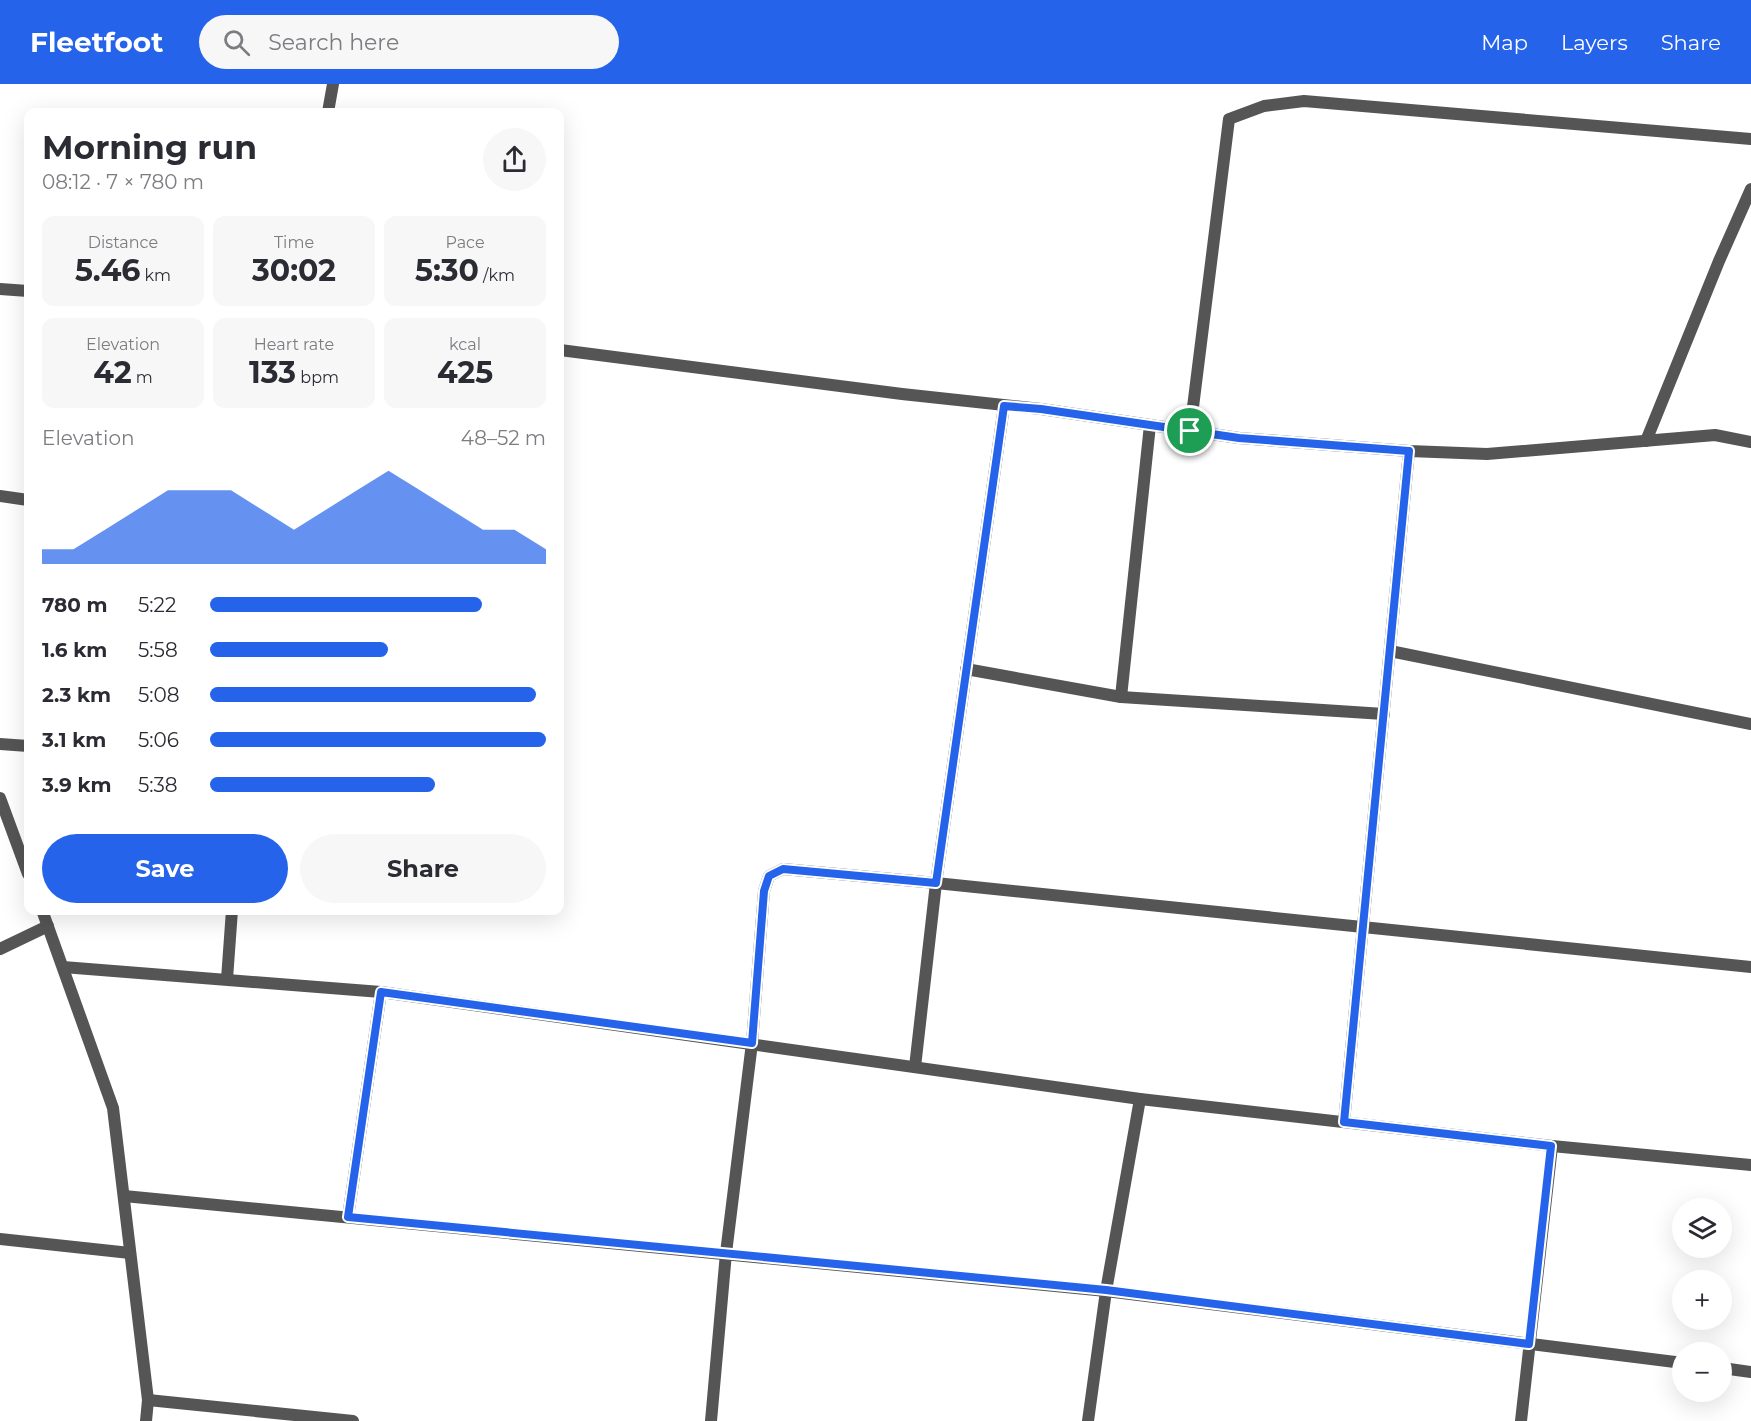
<!DOCTYPE html>
<meta charset="utf-8">
<style>
:root{--surface:#fff;--page:#f7f7f7;--text:#2b2b33;--muted:#7c7c81;--accent:#2563eb}
body{margin:0;font-family:Montserrat,sans-serif;background:var(--page);color:var(--text);height:100vh;display:flex;flex-direction:column;font-size:22px;white-space:nowrap}
*{box-sizing:border-box;margin:0}
p{font-size:20px;color:var(--muted)}
.icon{flex:none;width:33px;height:33px;fill:none;stroke:currentColor;stroke-width:2;stroke-linecap:round;stroke-linejoin:round}
.map{position:relative;flex:1;overflow:hidden}
.panel{position:absolute;left:24px;top:24px;width:540px;height:807px;display:flex;flex-direction:column;background:var(--surface);border-radius:12px;box-shadow:0 6px 24px #0002}
.panel>*{flex:none}
.tools{position:absolute;left:1672px;top:1114px;display:grid;gap:12px}
.tools a{display:grid;place-items:center;width:60px;height:60px;border-radius:50%;background:var(--surface);box-shadow:0 6px 24px #0002;font-size:30px}
.pin{position:absolute;display:grid;place-items:center;width:51px;height:51px;color:#fff;margin:-26px;border:3px solid #fff;border-radius:50%;box-shadow:0 2px 6px #0007}
.round{display:grid;place-items:center;flex:none;width:63px;height:63px;border-radius:32px;background:var(--page)}
.headline{display:flex;align-items:center;justify-content:space-between;height:102px;padding:0 18px}
h1{font-size:33px;font-weight:700;line-height:45px}
.stats{display:grid;grid-template-columns:repeat(3,1fr);gap:9px;height:102px;padding:6px 18px}
.stats div{display:grid;align-content:center;border-radius:12px;background:var(--page);text-align:center}
.stats b{font-size:30px;font-weight:700}
.stats small{font-size:16px;font-weight:400}
.stats p{font-size:16px}
.chart{height:168px;padding:12px 18px}
.chart p{display:flex;justify-content:space-between}
.chart svg{width:100%;height:108px;margin-top:6px;fill:var(--accent);opacity:.7}
.action{display:flex;gap:12px;margin-top:auto;padding:12px 18px}
.action a{flex:1;height:69px;border-radius:36px;background:var(--accent);color:#fff;font-size:24px;font-weight:700;line-height:69px;text-align:center}
.action a+a{background:var(--page);color:var(--text)}
ul{padding:0 18px;list-style:none;font-size:20px}
li{display:grid;grid-template-columns:96px 72px 1fr;align-items:center;height:45px}
li i{height:15px;border-radius:8px;background:var(--accent)}
header{display:flex;align-items:center;gap:36px;box-sizing:border-box;height:84px;padding:0 30px;background:var(--accent);color:#fff}
header strong{font-size:28px}
nav{display:flex;gap:33px;margin-inline-start:auto;font-size:21px}
.search{width:420px;height:54px;background:var(--page);display:flex;align-items:center;gap:15px;box-sizing:border-box;padding:0 21px;border-radius:33px;color:var(--muted);font-size:22px}
.map>svg:first-child{display:block}
.lines{fill:none;stroke-linecap:round;stroke-linejoin:round}
.minor{stroke:#555;stroke-width:12}
.tertiary{stroke:#555;stroke-width:12}
.route-casing{stroke:#fff;stroke-width:12}
.route{stroke:#2563eb;stroke-width:8}
</style>
<header>
<strong>Fleetfoot</strong>
<div class="search"><svg class="icon" aria-label="search" viewBox="0 0 24 24"><circle cx="10" cy="10" r="6"/><path d="M15 15l6 6"/></svg>Search here</div>
<nav><a>Map</a><a>Layers</a><a>Share</a></nav>
</header>
<div class="map">
<svg width="1751" height="1337" viewBox="0 0 1751 1337">
<rect width="100%" height="100%" fill="#fff"/>
<g class="lines">
<g class="minor">
<polyline points="328,28 333,0"/>
<polyline points="0,205 28,207"/>
<polyline points="560,266 902,310 1041,325 1239,354 1409,367 1487,370 1715,351 1751,358"/>
<polyline points="1190,347 1229,35 1264,22 1304,17 1751,55"/>
<polyline points="1646,357 1719,177 1751,105"/>
<polyline points="0,412 28,416"/>
<polyline points="1390,567 1751,640"/>
<polyline points="966,585 1121,613 1384,630"/>
<polyline points="1121,613 1150,341"/>
<polyline points="0,660 28,662"/>
<polyline points="0,865 48,842"/>
<polyline points="63,883 381,908 1140,1015 1552,1062 1751,1081"/>
<polyline points="227,895 232,826"/>
<polyline points="915,983 936,799 1004,322"/>
<polyline points="1344,1038 1409,367"/>
<polyline points="124,1112 1106,1207 1683,1279"/>
<polyline points="348,1133 381,908"/>
<polyline points="0,1155 130,1169"/>
<polyline points="1722,1284 1751,1288"/>
<polyline points="148,1316 353,1337"/>
<polyline points="711,1337 726,1169 752,959 764,807 769,792 783,785 936,799 1751,883"/>
<polyline points="1088,1337 1106,1207 1140,1015"/>
<polyline points="1521,1337 1552,1062"/>
</g>
<g class="tertiary">
<polyline points="0,714 28,790"/>
<polyline points="42,826 113,1024 148,1316 146,1337"/>
</g>
</g>
<g class="lines">
<defs>
<polygon id="route" points="1004,322 1041,325 1239,354 1409,367 1344,1038 1551,1062 1529,1260 1106,1206 348,1133 381,908 752,959 764,807 769,792 783,785 936,799"/>
</defs>
<use href="#route" class="route-casing"/>
<use href="#route" class="route"/>
</g>
</svg>
<div class="tools">
<a><svg class="icon" aria-label="layers" viewBox="0 0 24 24"><path d="M12 4l9 5-9 5-9-5zM3 14l9 5 9-5"/></svg></a>
<a>+</a>
<a>−</a>
</div>
<div class="pin" style="left:1190px;top:347px;background:#1e9e55"><svg class="icon" aria-label="arrive" viewBox="0 0 24 24"><path d="M6 21V4h12l-3 4 3 4H6"/></svg></div>
<section class="panel">
<div class="headline"><div><h1>Morning run</h1><p>08:12 · 7 × 780 m</p></div><a class="round"><svg class="icon" aria-label="share" viewBox="0 0 24 24"><path d="M12 15V3M7 8l5-5 5 5M5 13v7h14v-7"/></svg></a></div>
<div class="stats">
<div><p>Distance</p><b>5.46<small> km</small></b></div>
<div><p>Time</p><b>30:02</b></div>
<div><p>Pace</p><b>5:30<small> /km</small></b></div>
</div>
<div class="stats">
<div><p>Elevation</p><b>42<small> m</small></b></div>
<div><p>Heart rate</p><b>133<small> bpm</small></b></div>
<div><p>kcal</p><b>425</b></div>
</div>
<div class="chart"><p><span>Elevation</span>48–52 m</p>
<svg viewBox="0 0 160 44" preserveAspectRatio="none"><path d="M0 44V38L10 38L20 30L30 22L40 14L50 14L60 14L70 22L80 30L90 22L100 14L110 6L120 14L130 22L140 30L150 30L160 38V44z"/></svg>
</div>
<ul>
<li><b>780 m</b>5:22<i style="width:81%"></i></li>
<li><b>1.6 km</b>5:58<i style="width:53%"></i></li>
<li><b>2.3 km</b>5:08<i style="width:97%"></i></li>
<li><b>3.1 km</b>5:06<i style="width:100%"></i></li>
<li><b>3.9 km</b>5:38<i style="width:67%"></i></li>
</ul>
<div class="action"><a>Save</a><a>Share</a></div>
</section>
</div>
